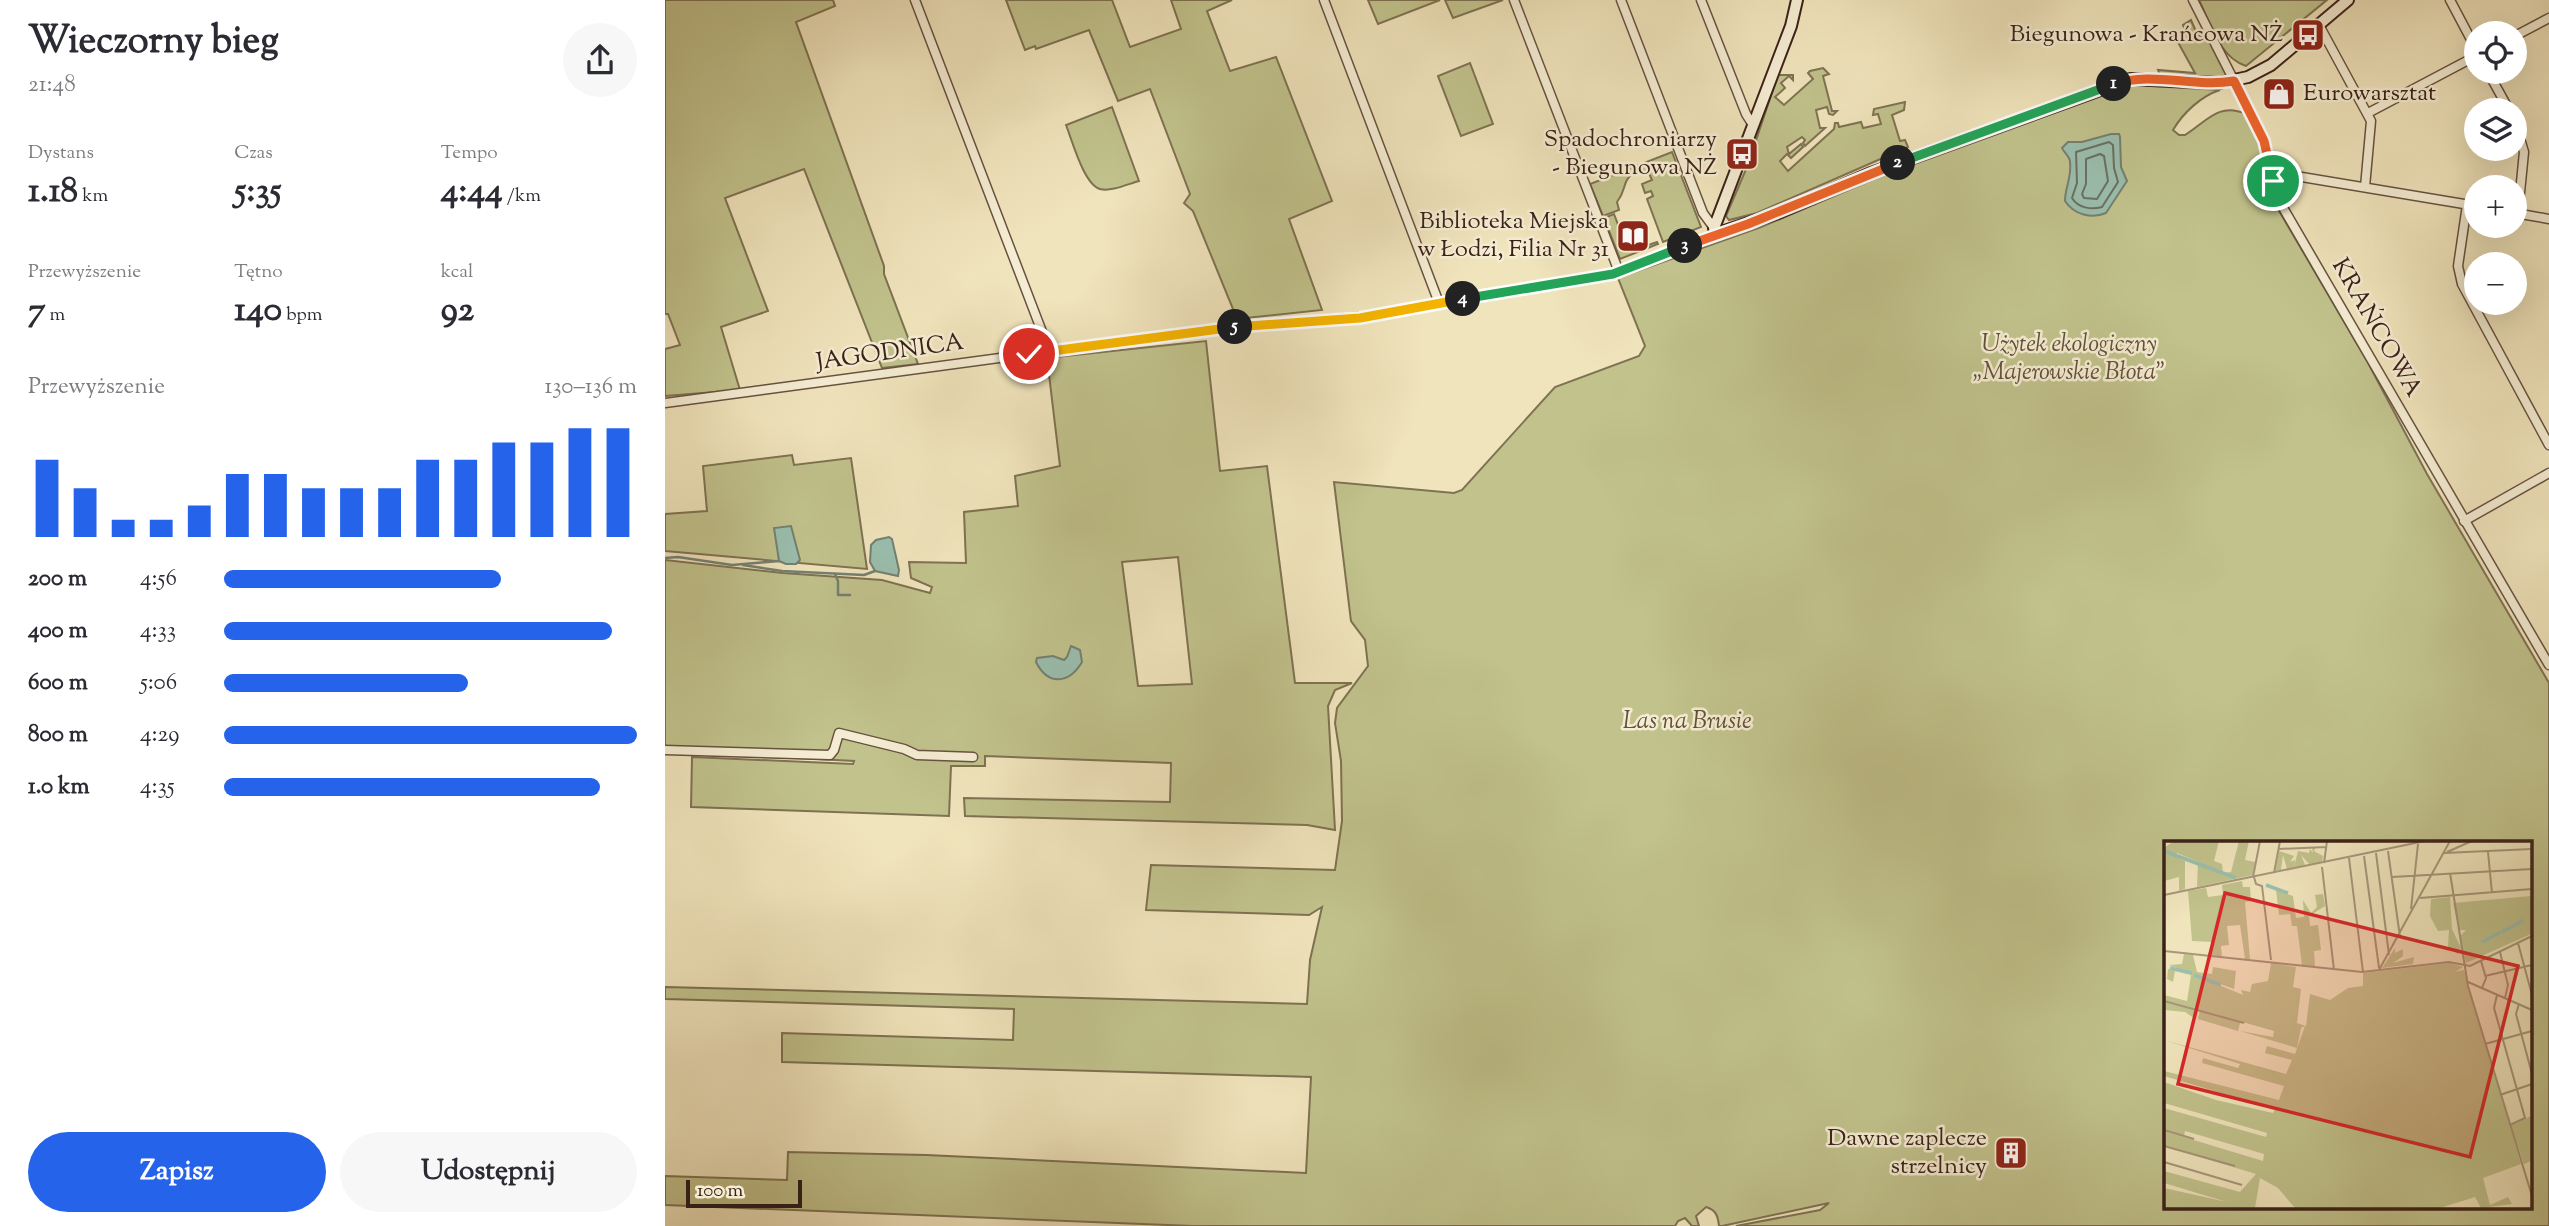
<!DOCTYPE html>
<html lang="pl">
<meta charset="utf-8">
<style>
:root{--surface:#fff;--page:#f7f7f7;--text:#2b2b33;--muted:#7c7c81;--accent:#2563eb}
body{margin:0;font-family:"Sorts Mill Goudy",serif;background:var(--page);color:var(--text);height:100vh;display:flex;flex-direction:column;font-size:26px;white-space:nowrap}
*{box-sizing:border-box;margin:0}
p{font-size:23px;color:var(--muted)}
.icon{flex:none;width:38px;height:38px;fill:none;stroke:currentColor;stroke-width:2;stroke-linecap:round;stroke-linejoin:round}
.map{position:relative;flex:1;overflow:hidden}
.side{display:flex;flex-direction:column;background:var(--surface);width:665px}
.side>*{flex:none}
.tools{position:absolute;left:1799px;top:21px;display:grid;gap:14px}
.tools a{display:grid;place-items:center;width:63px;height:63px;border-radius:50%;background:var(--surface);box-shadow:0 7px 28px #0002;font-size:35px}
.scale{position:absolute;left:21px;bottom:18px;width:116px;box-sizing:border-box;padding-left:7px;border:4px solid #3a2118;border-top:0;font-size:19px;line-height:24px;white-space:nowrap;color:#3a2118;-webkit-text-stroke:5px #f5edd3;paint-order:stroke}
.pin{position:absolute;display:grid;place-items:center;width:60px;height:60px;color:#fff;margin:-30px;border:4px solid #fff;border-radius:50%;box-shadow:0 2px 7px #0007}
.km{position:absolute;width:35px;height:35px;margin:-18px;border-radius:50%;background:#222;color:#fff;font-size:19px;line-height:35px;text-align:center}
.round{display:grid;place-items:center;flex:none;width:74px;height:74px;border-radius:37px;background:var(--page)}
.summary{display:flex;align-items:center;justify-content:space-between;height:119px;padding:0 28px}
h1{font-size:38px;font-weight:700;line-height:52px}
.figures{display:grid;grid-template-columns:repeat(3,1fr);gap:10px;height:119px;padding:7px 28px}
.figures div{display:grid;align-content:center}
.figures b{font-size:35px;font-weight:700}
.figures small{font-size:19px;font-weight:400}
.figures p{font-size:19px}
.chart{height:196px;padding:14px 28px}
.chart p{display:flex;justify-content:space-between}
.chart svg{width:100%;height:126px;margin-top:7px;stroke:var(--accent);stroke-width:6}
.button{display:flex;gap:14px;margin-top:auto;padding:14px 28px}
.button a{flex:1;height:80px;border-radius:42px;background:var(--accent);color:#fff;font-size:28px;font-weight:700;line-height:80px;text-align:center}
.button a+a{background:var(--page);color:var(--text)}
ul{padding:0 28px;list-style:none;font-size:23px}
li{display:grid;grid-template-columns:112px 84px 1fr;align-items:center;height:52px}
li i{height:18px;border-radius:9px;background:var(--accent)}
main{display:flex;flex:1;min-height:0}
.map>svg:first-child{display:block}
.green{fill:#c1c28c;stroke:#7e7252;stroke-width:2;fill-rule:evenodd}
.water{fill:#9abfae;stroke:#748072;stroke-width:2}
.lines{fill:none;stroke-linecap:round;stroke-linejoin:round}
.shore{stroke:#6a7063;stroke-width:2}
.stream{stroke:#748072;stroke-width:2.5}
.street-casing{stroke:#685241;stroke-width:11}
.secondary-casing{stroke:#3a2118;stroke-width:14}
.street{stroke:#f5edd3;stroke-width:8}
.secondary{stroke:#f5edd3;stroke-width:10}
.split-1-casing{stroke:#fff;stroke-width:14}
.split-2-casing{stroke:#fff;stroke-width:14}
.split-3-casing{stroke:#fff;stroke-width:14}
.split-4-casing{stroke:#fff;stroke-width:14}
.split-5-casing{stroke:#fff;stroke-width:14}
.split-6-casing{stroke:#fff;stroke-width:14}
.split-1{stroke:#f0652b;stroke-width:9}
.split-2{stroke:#22a559;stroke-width:9}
.split-3{stroke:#f0652b;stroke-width:9}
.split-4{stroke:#22a559;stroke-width:9}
.split-5{stroke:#f5b400;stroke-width:9}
.split-6{stroke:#f5b400;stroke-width:9}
.labels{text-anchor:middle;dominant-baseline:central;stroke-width:5;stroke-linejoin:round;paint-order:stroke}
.poi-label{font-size:24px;fill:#3a2118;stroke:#f5edd3;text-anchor:end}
.street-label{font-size:24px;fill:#3a2118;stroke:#f5edd3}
.park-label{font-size:24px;font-style:italic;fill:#62513b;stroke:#f5edd3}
.inset-river{fill:none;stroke:#9abfae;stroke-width:3.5}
.inset-road{fill:none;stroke:#a7967a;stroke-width:2}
.view{fill:#d62828;fill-opacity:0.15;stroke:#d62828;stroke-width:3.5}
.inset-edge{fill:none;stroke:#3a2118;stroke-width:3.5}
</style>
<main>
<section class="side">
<div class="summary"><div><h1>Wieczorny bieg</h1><p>21:48</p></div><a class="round"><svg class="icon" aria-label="share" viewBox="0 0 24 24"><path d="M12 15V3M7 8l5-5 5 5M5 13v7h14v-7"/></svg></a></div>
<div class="figures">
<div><p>Dystans</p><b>1.18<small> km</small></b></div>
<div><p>Czas</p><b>5:35</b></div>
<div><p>Tempo</p><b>4:44<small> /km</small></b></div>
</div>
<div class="figures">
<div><p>Przewyższenie</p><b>7<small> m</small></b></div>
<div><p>Tętno</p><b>140<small> bpm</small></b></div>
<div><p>kcal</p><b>92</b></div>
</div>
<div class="chart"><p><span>Przewyższenie</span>130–136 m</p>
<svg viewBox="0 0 160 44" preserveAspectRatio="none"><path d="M5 44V17M15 44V27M25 44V38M35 44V38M45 44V33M55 44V22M65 44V22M75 44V27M85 44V27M95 44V27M105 44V17M115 44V17M125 44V11M135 44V11M145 44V6M155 44V6"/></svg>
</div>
<ul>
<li><b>200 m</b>4:56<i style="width:67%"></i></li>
<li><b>400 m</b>4:33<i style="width:94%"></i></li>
<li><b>600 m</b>5:06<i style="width:59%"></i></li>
<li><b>800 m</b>4:29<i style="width:100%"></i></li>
<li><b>1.0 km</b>4:35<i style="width:91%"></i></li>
</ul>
<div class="button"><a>Zapisz</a><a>Udostępnij</a></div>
</section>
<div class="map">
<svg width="1884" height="1226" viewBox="0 0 1884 1226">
<rect width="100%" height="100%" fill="#f0e4bc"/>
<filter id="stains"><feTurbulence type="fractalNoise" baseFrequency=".00286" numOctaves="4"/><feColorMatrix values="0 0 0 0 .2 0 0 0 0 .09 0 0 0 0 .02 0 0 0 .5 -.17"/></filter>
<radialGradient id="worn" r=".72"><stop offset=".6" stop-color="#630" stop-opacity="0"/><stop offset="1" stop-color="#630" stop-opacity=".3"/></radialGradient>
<g class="green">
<polygon points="0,0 168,0 170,6 131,22 219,266 219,274 253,364 217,368 139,169 60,198 103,311 56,327 75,390 0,396 0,349 15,345 3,314 0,314"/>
<polygon points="341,0 447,0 465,47 516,29 506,0 567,0 542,11 565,71 611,57 667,201 624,219 657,310 572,319 528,211 519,203 525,194 485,89 453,101 424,30 371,49 370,46 360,50"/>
<polygon points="703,0 775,0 713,24"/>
<polygon points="780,0 838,0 788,18"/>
<path d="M1534,0h128l-81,66c-27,-9 -35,-42 -47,-66z"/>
<polygon points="1526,20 1532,34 1545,40 1562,75 1558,78 1495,75 1493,70 1530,73 1509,35 1520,30 1518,25"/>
<polygon points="805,63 828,124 796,136 773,76"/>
<polygon points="1158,68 1164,74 1158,76 1167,111 1172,111 1168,115 1164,114 1162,107 1151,110 1155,128 1160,128 1140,146 1138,143 1140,140 1137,137 1122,147 1124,154 1136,144 1138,147 1126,158 1122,154 1115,161 1123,171 1169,129 1170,123 1173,123 1174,127 1196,122 1198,128 1216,124 1213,114 1208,115 1209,109 1240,102 1239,110 1227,115 1235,141 1240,140 1243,147 1092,213 1064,220 1061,216 1082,167 1113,75 1128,75 1128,80 1124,76 1116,83 1120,88 1110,97 1119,105 1148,79 1143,73 1145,71"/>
<path d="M1467,85l88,5c-19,6 -37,23 -47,40l6,5h6c22,-14 34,-33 61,-21l15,28 14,62 92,157 60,113 122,209v543h-813l84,-16 9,-7 -107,23h-3c-1,-10 -3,-16 -13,-19l-10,9 3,10h-7l-7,-8 -7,3 -3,5h-482l-528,-21v-29l122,4 1,-28 138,3 380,18 5,-96 -529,-15v-29l231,7 1,-31 -349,-10v-12l642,17 3,-44 12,-53 -13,8 -163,-5 5,-45 184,5 7,-49 -1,-60 -6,-38 2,-15 31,-42 -3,-26 -14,-19 -17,-139 120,11 8,-3 93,-103 84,-31 6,-10 -27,-68 143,-51 123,-52zM1501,843h364v364h-364z"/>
<path d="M447,107l27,74c-11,3 -28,11 -39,8 -16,-4 -28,-49 -34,-64z"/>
<path d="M1007,152l29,75 -38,15 -16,-43 6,-3 -2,-5 -6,2 -3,-9 10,-4 -4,-9 -10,3 -2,-4c-16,13 -8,18 -19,32l2,8 -16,6 -13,-32z"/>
<polygon points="949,214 960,243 968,241 972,249 992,242 993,244 955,259 939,218"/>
<path d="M541,341l14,130 47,-5 28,217h57l-17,7 -7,16 7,124 -28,-5 -342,-9 -1,-18 206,4 1,-39 -186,-7v10h-34l-2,50 -258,-9 1,-50 161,7 1,-3 -189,-10v-191l118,13 99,7 48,13 2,-6 -21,-9 -2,-16 57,1 -2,-51 54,-6 -3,-30 45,-10 -13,-108zM513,557l14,127 -54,2 -16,-124z"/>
<polygon points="127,455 129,465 186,458 202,569 0,551 0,514 42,511 38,466"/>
</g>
<g class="water">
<path d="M1446,134h8l1,3 1,30 6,14 -21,32c-14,6 -32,2 -41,-12 0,-14 7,-24 5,-39 0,-6 -6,-9 -8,-14l6,-6h14z"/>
<polygon points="126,526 135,560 131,564 121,564 114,561 109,528"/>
<polygon points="224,537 227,539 234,570 233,576 210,571 205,562 206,545 211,540"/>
<path d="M406,646l9,4 2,12c-13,22 -34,24 -46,0l1,-4 16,-2 11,4 3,-3z"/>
</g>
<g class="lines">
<g class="shore">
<path d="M1444,142l4,3 1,23 4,14 -16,25c-11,3 -24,1 -30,-9l5,-15 -1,-31z"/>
<polygon points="1435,154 1439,156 1443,181 1432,199 1419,198 1417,194 1421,184 1421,159"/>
</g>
<g class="stream">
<polyline points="0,558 13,557 67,565 114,561"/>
<polyline points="78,565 117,571 199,575 210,571"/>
<polyline points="170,574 173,581 173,595 185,595"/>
</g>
<defs>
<g id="street">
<polyline points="250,0 379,337"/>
<polyline points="659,0 774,303"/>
<polyline points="849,0 954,272"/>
<polyline points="956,0 1038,213 1049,228"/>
<polyline points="1036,0 1081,114 1088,125"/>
<polyline points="1528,0 1594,130 1604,156 1613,199 1884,665"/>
<polyline points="1785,0 1811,49"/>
<polyline points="1654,25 1706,121 1700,187"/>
<polyline points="1850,36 1884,18"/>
<polyline points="1823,72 1844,110"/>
<polyline points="1703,113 1811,56"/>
<polyline points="1850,122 1859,152 1853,213"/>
<polyline points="1607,172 1811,206"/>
<polyline points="1802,205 1793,266 1797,284 1884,445"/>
<polyline points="1850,213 1884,219"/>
<polyline points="0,403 543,330 714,315 948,274 1051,234"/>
<polyline points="1799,521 1884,473"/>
<polyline points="0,750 165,755 169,750 174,733 239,749 252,755 308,757"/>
</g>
<polyline id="secondary" points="1132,0 1126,26 1049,228 1051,234 1113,213 1206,173 1465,79 1555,83 1583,77 1606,65 1683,0"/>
</defs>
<use href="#street" class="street-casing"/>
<use href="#secondary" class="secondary-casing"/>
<use href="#street" class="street"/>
<use href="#secondary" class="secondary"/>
</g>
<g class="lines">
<defs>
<path id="split-1" d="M1449,84c39,-13 80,4 120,-3l30,60 9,40"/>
<polyline id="split-2" points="1233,163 1449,84"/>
<polyline id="split-3" points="1020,246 1083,224 1233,163"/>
<polyline id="split-4" points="798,299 948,274 1020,246"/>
<polyline id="split-5" points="570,327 695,318 798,299"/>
<polyline id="split-6" points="364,354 570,327"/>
</defs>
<use href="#split-1" class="split-1-casing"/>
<use href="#split-2" class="split-2-casing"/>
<use href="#split-3" class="split-3-casing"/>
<use href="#split-4" class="split-4-casing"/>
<use href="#split-5" class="split-5-casing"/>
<use href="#split-6" class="split-6-casing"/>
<use href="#split-1" class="split-1"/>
<use href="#split-2" class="split-2"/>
<use href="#split-3" class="split-3"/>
<use href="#split-4" class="split-4"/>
<use href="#split-5" class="split-5"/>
<use href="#split-6" class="split-6"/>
</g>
<defs>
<symbol id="bus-square" viewBox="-11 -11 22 22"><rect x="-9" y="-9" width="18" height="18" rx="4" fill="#8f2418" stroke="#f5edd3"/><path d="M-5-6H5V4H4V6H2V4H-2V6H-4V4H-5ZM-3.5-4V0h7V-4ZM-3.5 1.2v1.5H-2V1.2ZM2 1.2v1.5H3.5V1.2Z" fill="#fff"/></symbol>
<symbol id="shop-square" viewBox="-11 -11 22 22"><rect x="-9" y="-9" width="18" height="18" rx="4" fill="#8f2418" stroke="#f5edd3"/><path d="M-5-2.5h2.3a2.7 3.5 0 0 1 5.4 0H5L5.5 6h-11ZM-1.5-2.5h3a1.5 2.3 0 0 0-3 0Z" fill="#fff"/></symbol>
<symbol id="library-square" viewBox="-11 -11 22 22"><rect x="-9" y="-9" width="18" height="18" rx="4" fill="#8f2418" stroke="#f5edd3"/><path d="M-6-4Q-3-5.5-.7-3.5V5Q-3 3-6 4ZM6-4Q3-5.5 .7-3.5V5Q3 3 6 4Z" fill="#fff"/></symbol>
<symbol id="building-square" viewBox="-11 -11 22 22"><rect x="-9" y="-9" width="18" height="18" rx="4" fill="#8f2418" stroke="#f5edd3"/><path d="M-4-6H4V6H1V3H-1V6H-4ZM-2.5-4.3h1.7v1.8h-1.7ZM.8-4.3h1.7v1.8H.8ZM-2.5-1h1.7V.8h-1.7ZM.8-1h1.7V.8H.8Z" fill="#fff"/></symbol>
</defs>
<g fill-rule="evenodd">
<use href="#bus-square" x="1624" y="16" width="38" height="38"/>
<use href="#shop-square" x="1595" y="75" width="38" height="38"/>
<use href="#bus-square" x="1058" y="135" width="38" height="38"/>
<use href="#library-square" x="949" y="217" width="38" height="38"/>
<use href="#building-square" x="1327" y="1134" width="38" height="38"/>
</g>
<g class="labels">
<g class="poi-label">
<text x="1618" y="35">Biegunowa - Krańcowa NŻ</text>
<text x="1638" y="94" text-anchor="start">Eurowarsztat</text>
<text x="1052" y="140">Spadochroniarzy<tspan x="1052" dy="28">- Biegunowa NŻ</tspan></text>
<text x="944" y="222">Biblioteka Miejska<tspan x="944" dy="28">w Łodzi, Filia Nr 31</tspan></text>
<text x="1322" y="1139">Dawne zaplecze<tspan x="1322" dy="28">strzelnicy</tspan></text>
</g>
<g class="street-label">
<text transform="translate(1711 328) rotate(60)">KRAŃCOWA</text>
<text transform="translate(225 353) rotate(-8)">JAGODNICA</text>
</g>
<g class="park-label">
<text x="1404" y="345">Użytek ekologiczny<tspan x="1404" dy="28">„Majerowskie Błota”</tspan></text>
<text x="1022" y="722">Las na Brusie</text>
</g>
</g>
<g transform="translate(1499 841)">
<rect width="368" height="368" fill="#f0e4bc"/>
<path d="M10,0h45l-5,20 8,3 1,9 8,-1 8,-31h10l-4,19 10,2 -2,13 -56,12 1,-25 -21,-9 -1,4 9,4v28l-6,2v-14l-15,4v-33zM152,6l-2,4 9,5 -1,7 -12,2 -9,-10 4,10 -18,4 -4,-14 -2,15 -6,1 4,-20 15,5 -4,6 5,-2 -1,7 4,-16 11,2 1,-4 3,4 -1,-5zM78,40l1,6h7l1,14 -6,1 5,57h-5l-5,-34 -13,1 2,19 -8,1 1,11 -14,-3 5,-12 -21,-1 -4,-50 18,-3 2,9 15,-2 -1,-10zM112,49l17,6 3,22 8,-1 -1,-17 8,13 6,-6 -2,-12 8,-1 2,12 -16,10 1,10 8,-1 3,25 -7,1 1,16 -13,-2 -5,-39h-5l-2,-12 -11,1zM367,55v38l-65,29 -6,-27 6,-6h-7l-6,-27zM286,56l2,32 9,19 -3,6 -10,-7 1,-17 -11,1 -8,-15 1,-17zM231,107v5l8,-4v7l-10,7 21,-6 -1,7 -31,4zM20,113l9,1 4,17 15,2 1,-7 23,4 -2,18 -65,-24 13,-1zM107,122l25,4 -3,20 8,2 -4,34 9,3 4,-32 20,6 18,-12 15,-2v-13l87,-10 13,4 -8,5 9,-2 57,194 -38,14 7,27 18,-8 4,7 -31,4 -6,-11 -35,11h-145l-17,-20 -18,-10 -5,30h-91v-20l63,14 -63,-19v-12l76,21 16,-18 -92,-28v-15l99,30 1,-7 -79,-23 -1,5 -20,-6v-22l102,29 1,-4 -103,-30v-21l52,18 57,13 2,-4 -111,-33v-5l115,29 5,-14 -82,-23 1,-5 35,10 2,-4 -76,-24 122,34 6,-14 -27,-7 2,-7 28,8 10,-28 -4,2 -4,20 -57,-17 33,6 1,-6 -28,-8h-6l-2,8 -40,-12 2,-8 -4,-1 -2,8 -9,-6 -21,-2v-15l23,6 4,-26 -16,-4 -2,11 -6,-3 1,-10 18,2 57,24 -2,-5 9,2 2,-8 16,-3zM367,275v45l-7,3 -13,-38z" fill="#c1c28c"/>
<path class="inset-river" d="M0,10l72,27M102,44l22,8M338,91l22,-12M318,101l19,-10M6,127l22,5M30,134l27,10"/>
<path class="inset-road" d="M114,8l48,-2M224,10l12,86M283,11l25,-11M324,11l4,41M212,12l13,102M280,12l88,-4M200,15l15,112M185,17l14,114M160,22l3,-22M158,26l12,103M110,32l6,-32M286,32l18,113 64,210M89,36l7,-36M90,36l2,7 6,2 9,74M228,36l140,-8M0,54l261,-54M256,57l112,-9M247,68l7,-65M354,102l14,52M0,110l198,21 87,-10 21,4 62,-30M336,111l8,33 -3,13M317,120l5,17 -4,10M215,129l71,-129M321,135l47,-11M304,141l64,28M333,154l-3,13 31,110 -15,7M0,160l80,22M355,163l-3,10 16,60M321,203l47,-13M336,254l32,-11M0,289l30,9M0,305l71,20M0,321l78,23"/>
<path class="view" d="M61,52l293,73 -48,191 -292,-73z"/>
<rect width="368" height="368" class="inset-edge"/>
</g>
<rect width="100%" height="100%" filter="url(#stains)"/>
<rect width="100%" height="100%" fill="url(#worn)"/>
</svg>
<div class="tools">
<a><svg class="icon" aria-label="locate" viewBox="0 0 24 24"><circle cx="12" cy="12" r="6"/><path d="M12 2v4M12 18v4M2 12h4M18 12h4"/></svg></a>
<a><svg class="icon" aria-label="layers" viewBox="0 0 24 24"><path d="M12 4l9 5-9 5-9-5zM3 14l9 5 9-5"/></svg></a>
<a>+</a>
<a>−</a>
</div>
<div class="scale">100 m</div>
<div class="pin" style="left:1608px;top:181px;background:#1e9e55"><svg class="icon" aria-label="arrive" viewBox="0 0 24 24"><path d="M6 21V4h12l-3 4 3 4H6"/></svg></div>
<div class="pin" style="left:364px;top:354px;background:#d93025"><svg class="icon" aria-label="check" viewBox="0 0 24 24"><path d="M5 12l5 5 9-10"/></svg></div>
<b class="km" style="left:1449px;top:84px">1</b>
<b class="km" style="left:1233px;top:163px">2</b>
<b class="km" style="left:1020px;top:246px">3</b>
<b class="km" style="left:798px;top:299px">4</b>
<b class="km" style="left:570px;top:327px">5</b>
</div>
</main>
